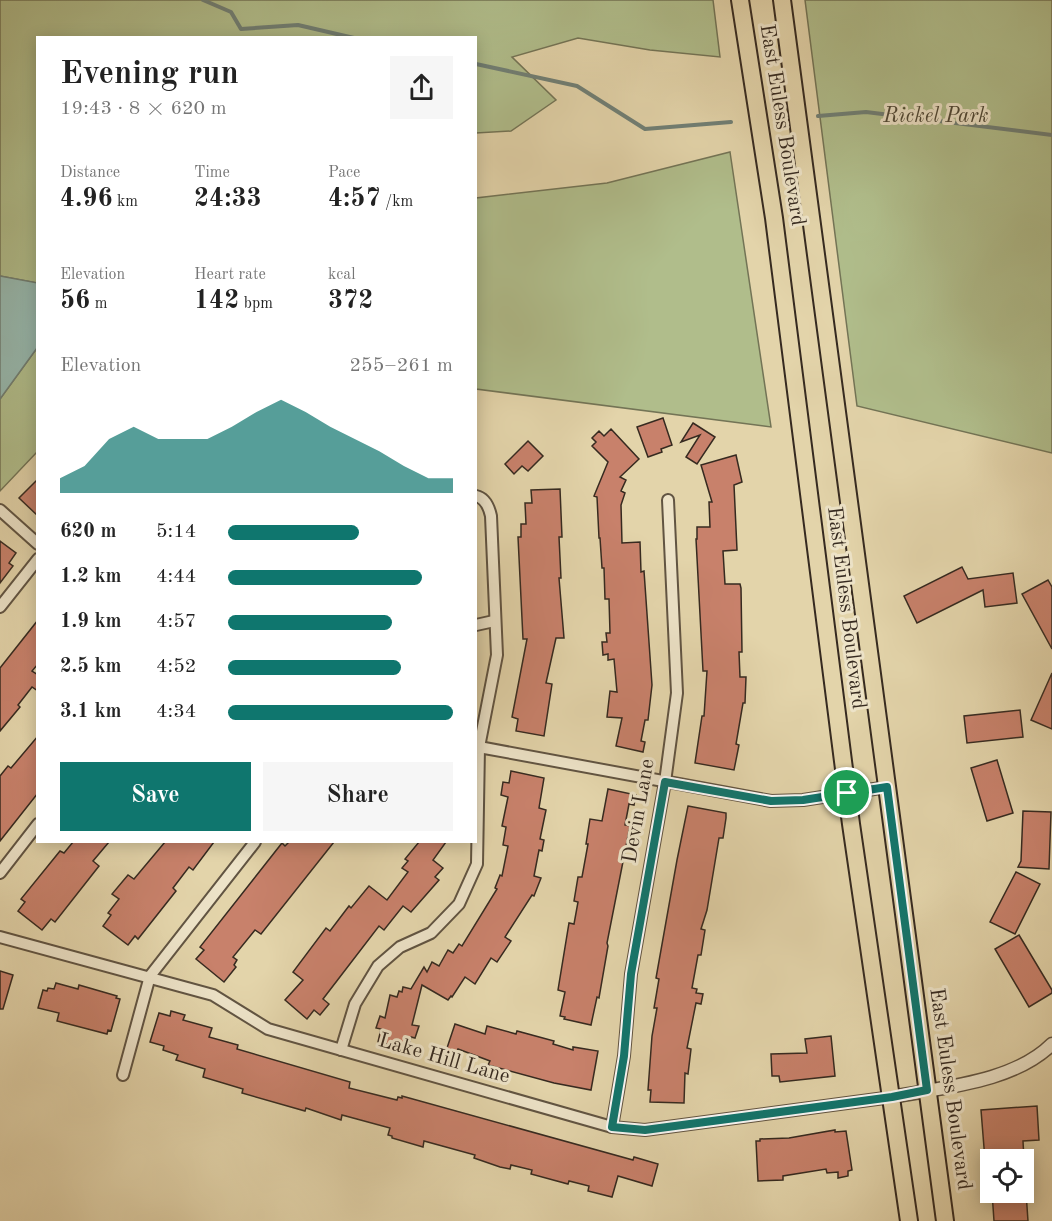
<!DOCTYPE html>
<meta charset="utf-8">
<style>
:root{--surface:#fff;--page:#f6f6f6;--text:#222;--muted:#767676;--accent:#0f766e}
body{margin:0;font-family:"Old Standard TT",serif;background:var(--page);color:var(--text);height:100vh;display:flex;flex-direction:column;font-size:22px;white-space:nowrap}
*{box-sizing:border-box;margin:0}
p{font-size:20px;color:var(--muted)}
.icon{flex:none;width:33px;height:33px;fill:none;stroke:currentColor;stroke-width:2;stroke-linecap:round;stroke-linejoin:round}
.map{position:relative;flex:1;overflow:hidden}
.details{position:absolute;left:36px;top:36px;width:441px;height:807px;display:flex;flex-direction:column;background:var(--surface);border-radius:0px;box-shadow:0 3px 15px #0003}
.details>*{flex:none}
.tools{position:absolute;left:980px;top:1149px;display:grid;gap:12px}
.tools a{display:grid;place-items:center;width:54px;height:54px;border-radius:0px;background:var(--surface);box-shadow:0 3px 15px #0003;font-size:30px}
.pin{position:absolute;display:grid;place-items:center;width:51px;height:51px;color:#fff;margin:-26px;border:3px solid #fff;border-radius:50%;box-shadow:0 2px 6px #0007}
.round{display:grid;place-items:center;flex:none;width:63px;height:63px;border-radius:0px;background:var(--page)}
.overview{display:flex;align-items:center;justify-content:space-between;height:102px;padding:0 24px}
h1{font-size:33px;font-weight:600;line-height:45px}
.stats{display:grid;grid-template-columns:repeat(3,1fr);gap:9px;height:102px;padding:6px 24px}
.stats div{display:grid;align-content:center}
.stats b{font-size:26px;font-weight:600}
.stats small{font-size:16px;font-weight:400}
.stats p{font-size:16px}
.chart{height:168px;padding:12px 24px}
.chart p{display:flex;justify-content:space-between}
.chart svg{width:100%;height:108px;margin-top:6px;fill:var(--accent);opacity:.7}
.button{display:flex;gap:12px;margin-top:auto;padding:12px 24px}
.button a{flex:1;height:69px;border-radius:0px;background:var(--accent);color:#fff;font-size:24px;font-weight:600;line-height:69px;text-align:center}
.button a+a{background:var(--page);color:var(--text)}
ul{padding:0 24px;list-style:none;font-size:20px}
li{display:grid;grid-template-columns:96px 72px 1fr;align-items:center;height:45px}
li i{height:15px;border-radius:8px;background:var(--accent)}
.map>svg:first-child{display:block}
.green{fill:#b0bd8b;stroke:#737456;stroke-width:1.5}
.water{fill:#96b8ae;stroke:#707f75;stroke-width:1.5}
.lines{fill:none;stroke-linecap:round;stroke-linejoin:round}
.stream{stroke:#707f75;stroke-width:4}
.building{fill:#c8816b;stroke:#362a20;stroke-width:1.5}
.minor-casing{stroke:#615442;stroke-width:14}
.tertiary-casing{stroke:#615442;stroke-width:15}
.primary-casing{stroke:#362a20;stroke-width:20}
.minor{stroke:#ede3c8;stroke-width:10}
.tertiary{stroke:#ede3c8;stroke-width:12}
.primary{stroke:#e3d4aa;stroke-width:16}
.route-casing{stroke:#fff;stroke-width:12}
.route{stroke:#0f766e;stroke-width:8}
.labels{text-anchor:middle;dominant-baseline:central;stroke-width:6;stroke-linejoin:round;paint-order:stroke}
.park-label{font-size:21px;font-style:italic;fill:#4e4735;stroke:#ede3c8}
.street-label{font-size:21px;fill:#362a20;stroke:#ede3c8}
</style>
<div class="map">
<svg width="1052" height="1221" viewBox="0 0 1052 1221">
<rect width="100%" height="100%" fill="#e3d4aa"/>
<filter id="stains"><feTurbulence type="fractalNoise" baseFrequency=".00333" numOctaves="4"/><feColorMatrix values="0 0 0 0 .2 0 0 0 0 .09 0 0 0 0 .02 0 0 0 .5 -.17"/></filter>
<radialGradient id="worn" r=".72"><stop offset=".6" stop-color="#630" stop-opacity="0"/><stop offset="1" stop-color="#630" stop-opacity=".3"/></radialGradient>
<g class="green">
<polygon points="0,0 713,0 720,57 650,50 578,38 512,57 556,100 511,131 476,133 476,38 38,38 37,283 0,276"/>
<polygon points="805,0 1052,0 1052,453 857,406"/>
<polygon points="730,152 771,427 476,389 476,198 607,183"/>
<polygon points="37,348 37,452 0,491 0,399"/>
</g>
<polygon class="water" points="0,276 38,283 37,348 0,399"/>
<g class="lines">
<g class="stream">
<polyline points="203,0 231,12 241,29 298,25 354,38"/>
<polyline points="476,64 577,86 645,129 731,122"/>
<polyline points="818,116 866,112 1052,135"/>
</g>
</g>
<g class="building">
<polygon points="663,418 672,445 661,449 662,452 648,457 637,427"/>
<polygon points="693,423 715,437 697,464 686,457 700,435 681,442"/>
<polygon points="611,429 639,459 620,477 626,480 621,491 625,493 621,505 622,543 640,542 641,572 644,571 652,685 648,720 645,720 641,741 645,742 643,752 616,746 622,718 607,717 610,691 617,692 614,659 608,660 608,654 603,655 602,642 607,642 606,633 610,633 609,599 605,599 604,568 602,568 600,538 599,538 597,497 594,496 608,462 592,446 596,442 592,438 599,431 604,436"/>
<polygon points="528,441 543,456 528,471 522,466 514,474 505,464"/>
<polygon points="736,455 742,482 734,485 737,550 723,551 725,584 740,584 741,588 742,652 739,652 740,677 746,677 745,703 743,703 736,744 739,745 734,770 695,763 702,716 704,716 707,671 703,671 696,539 697,539 697,527 710,527 709,502 712,502 701,465"/>
<polygon points="38,479 38,516 19,498"/>
<polygon points="560,489 562,537 559,537 561,578 559,578 564,638 556,638 546,683 552,684 544,736 516,731 518,719 512,717 527,639 523,639 518,537 521,537 521,524 526,524 525,503 532,503 531,490"/>
<polygon points="0,541 16,553 9,563 13,566 0,583"/>
<polygon points="962,567 968,579 1013,573 1017,603 985,607 983,590 917,623 904,596"/>
<polygon points="1048,580 1052,587 1052,649 1022,594"/>
<polygon points="38,620 38,664 32,671 38,675 38,691 32,687 18,705 20,707 0,731 0,668"/>
<polygon points="1052,673 1052,729 1031,720"/>
<polygon points="1020,710 1023,737 967,743 964,716"/>
<polygon points="38,736 38,793 0,841 0,776 8,766 11,768"/>
<polygon points="997,760 1013,813 987,821 971,768"/>
<polygon points="511,771 544,778 539,808 546,810 540,839 544,840 542,851 539,850 534,876 541,878 534,896 532,895 505,937 511,941 497,962 491,958 475,984 465,977 452,997 451,996 448,1000 422,985 412,1025 419,1026 415,1038 411,1037 408,1049 378,1042 381,1029 376,1028 380,1016 385,1018 390,995 397,997 399,991 402,992 403,987 411,989 424,967 427,972 432,962 439,966 448,950 453,953 459,944 462,946 497,889 495,888 500,875 502,876 508,846 503,845 506,827 502,826 508,797 501,795 503,782 509,783"/>
<polygon points="608,789 636,795 634,805 629,804 625,825 630,826 607,943 608,946 599,998 597,997 591,1025 564,1019 565,1017 560,1016 565,992 558,990 569,923 574,924 578,902 574,901 578,877 582,877 588,844 586,844 590,819 602,821"/>
<polygon points="688,806 726,813 726,818 723,838 719,838 707,910 701,929 705,930 701,955 698,955 692,988 697,989 696,993 703,994 701,1004 696,1003 687,1048 691,1049 688,1074 685,1073 684,1103 650,1102 651,1090 648,1090 652,1036 657,1008 654,1008 659,979 656,978 677,860"/>
<polygon points="1023,811 1051,812 1049,869 1018,867 1021,861"/>
<polygon points="73,842 109,842 93,861 99,866 55,922 51,919 42,930 18,911 25,902 21,899 60,851 64,853"/>
<polygon points="165,842 214,842 193,870 189,867 173,888 176,891 138,939 135,936 128,945 103,926 111,915 108,913 119,899 112,894 128,875 134,879"/>
<polygon points="289,842 334,842 261,934 255,930 233,957 237,960 234,965 236,967 224,982 196,959 204,950 200,947 282,843 285,846"/>
<polygon points="419,842 446,842 433,860 443,868 435,877 439,880 411,912 403,906 384,930 379,926 323,999 329,1004 320,1015 314,1010 307,1019 285,1000 303,980 293,972 326,928 330,931 349,906 351,908 369,886 387,900 408,872 402,868 408,861 405,859"/>
<polygon points="1016,872 1040,884 1015,934 990,922"/>
<polygon points="1019,935 1052,990 1052,993 1029,1007 995,949"/>
<polygon points="0,971 13,975 3,1009 0,1009"/>
<polygon points="56,983 78,989 79,985 117,996 116,998 120,999 111,1031 108,1030 107,1034 57,1021 59,1013 38,1008 43,990 47,991 48,988 54,989"/>
<polygon points="171,1011 185,1015 183,1020 212,1028 209,1037 238,1045 237,1049 350,1082 349,1088 397,1100 398,1097 402,1098 402,1096 633,1160 634,1157 658,1164 652,1186 618,1176 612,1197 588,1191 589,1186 569,1181 568,1184 531,1174 532,1170 511,1165 510,1169 500,1167 474,1158 475,1155 424,1141 423,1147 392,1138 392,1136 388,1135 390,1128 342,1115 341,1120 306,1108 305,1111 242,1093 243,1089 203,1077 205,1069 176,1060 178,1055 163,1050 164,1046 150,1042 159,1013 170,1016"/>
<polygon points="455,1024 485,1034 487,1026 516,1034 517,1031 554,1041 553,1044 573,1050 573,1047 598,1051 591,1090 554,1083 488,1065 490,1061 458,1049 456,1054 446,1051"/>
<polygon points="831,1036 835,1076 780,1082 779,1076 772,1076 771,1054 807,1053 805,1039"/>
<polygon points="1037,1106 1039,1140 1023,1141 1024,1160 985,1160 981,1110"/>
<polygon points="835,1130 835,1132 846,1131 852,1170 848,1171 848,1176 838,1178 838,1172 827,1173 826,1169 783,1176 783,1180 758,1181 756,1141 760,1141 760,1139 789,1138"/>
<polygon points="992,1192 1026,1192 1028,1221 994,1221"/>
</g>
<g class="lines">
<defs>
<g id="minor">
<polyline points="0,510 38,544"/>
<polyline points="0,607 38,559"/>
<polyline points="476,625 494,621"/>
<polyline points="479,747 771,801 803,800 887,787"/>
<polyline points="0,873 38,824"/>
<polyline points="0,937 213,995 268,1029 612,1127 645,1130 892,1097"/>
<path d="M341,1050l14,-46 23,-38 22,-19 31,-14 28,-29 18,-40 2,-117 18,-92 -6,-139c-2,-9 -6,-18 -15,-20"/>
<polyline points="123,1075 150,976 255,842"/>
<polyline points="612,1127 624,1056 631,974 665,782 677,693 668,500"/>
</g>
<path id="tertiary" d="M892,1097c52,-10 122,-15 160,-53"/>
<g id="primary">
<polyline points="740,0 774,218 851,824 909,1221"/>
<polyline points="782,0 945,1221"/>
</g>
</defs>
<use href="#minor" class="minor-casing"/>
<use href="#tertiary" class="tertiary-casing"/>
<use href="#primary" class="primary-casing"/>
<use href="#minor" class="minor"/>
<use href="#tertiary" class="tertiary"/>
<use href="#primary" class="primary"/>
</g>
<g class="lines">
<defs>
<polygon id="route" points="665,782 771,801 803,800 887,787 927,1090 892,1097 645,1130 612,1127 624,1056 631,974"/>
</defs>
<use href="#route" class="route-casing"/>
<use href="#route" class="route"/>
</g>
<g class="labels">
<g class="park-label">
<text x="936" y="116">Rickel Park</text>
</g>
<g class="street-label">
<text transform="translate(782 125) rotate(81)">East Euless Boulevard</text>
<text transform="translate(846 608) rotate(83)">East Euless Boulevard</text>
<text transform="translate(639 811) rotate(-80)">Devin Lane</text>
<text transform="translate(444 1059) rotate(16)">Lake Hill Lane</text>
<text transform="translate(950 1089) rotate(82)">East Euless Boulevard</text>
</g>
</g>
<rect width="100%" height="100%" filter="url(#stains)"/>
<rect width="100%" height="100%" fill="url(#worn)"/>
</svg>
<div class="tools">
<a><svg class="icon" aria-label="locate" viewBox="0 0 24 24"><circle cx="12" cy="12" r="6"/><path d="M12 2v4M12 18v4M2 12h4M18 12h4"/></svg></a>
</div>
<div class="pin" style="left:847px;top:793px;background:#1e9e55"><svg class="icon" aria-label="arrive" viewBox="0 0 24 24"><path d="M6 21V4h12l-3 4 3 4H6"/></svg></div>
<section class="details">
<div class="overview"><div><h1>Evening run</h1><p>19:43 · 8 × 620 m</p></div><a class="round"><svg class="icon" aria-label="share" viewBox="0 0 24 24"><path d="M12 15V3M7 8l5-5 5 5M5 13v7h14v-7"/></svg></a></div>
<div class="stats">
<div><p>Distance</p><b>4.96<small> km</small></b></div>
<div><p>Time</p><b>24:33</b></div>
<div><p>Pace</p><b>4:57<small> /km</small></b></div>
</div>
<div class="stats">
<div><p>Elevation</p><b>56<small> m</small></b></div>
<div><p>Heart rate</p><b>142<small> bpm</small></b></div>
<div><p>kcal</p><b>372</b></div>
</div>
<div class="chart"><p><span>Elevation</span>255–261 m</p>
<svg viewBox="0 0 160 44" preserveAspectRatio="none"><path d="M0 44V38L10 33L20 22L30 17L40 22L50 22L60 22L70 17L80 11L90 6L100 11L110 17L120 22L130 27L140 33L150 38L160 38V44z"/></svg>
</div>
<ul>
<li><b>620 m</b>5:14<i style="width:58%"></i></li>
<li><b>1.2 km</b>4:44<i style="width:86%"></i></li>
<li><b>1.9 km</b>4:57<i style="width:73%"></i></li>
<li><b>2.5 km</b>4:52<i style="width:77%"></i></li>
<li><b>3.1 km</b>4:34<i style="width:100%"></i></li>
</ul>
<div class="button"><a>Save</a><a>Share</a></div>
</section>
</div>
